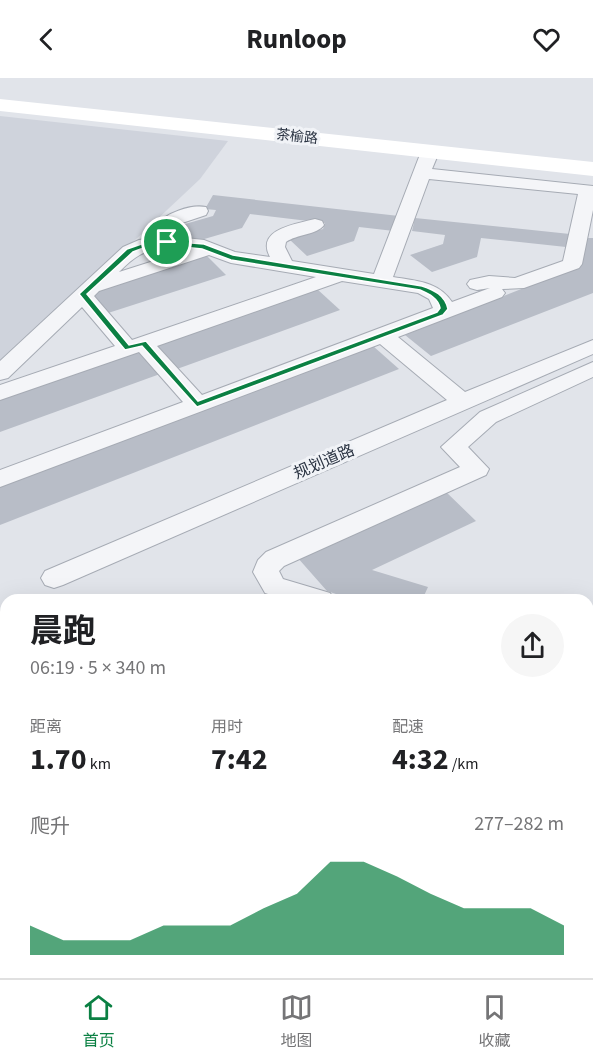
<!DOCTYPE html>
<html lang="zh">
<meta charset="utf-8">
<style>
:root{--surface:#fff;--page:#f6f6f6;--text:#202124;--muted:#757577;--line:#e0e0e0;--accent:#0b8043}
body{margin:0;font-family:"Source Sans 3","Noto Sans SC",sans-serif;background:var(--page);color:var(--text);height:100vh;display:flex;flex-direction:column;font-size:22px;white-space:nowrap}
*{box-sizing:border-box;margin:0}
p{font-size:20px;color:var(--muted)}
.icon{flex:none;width:33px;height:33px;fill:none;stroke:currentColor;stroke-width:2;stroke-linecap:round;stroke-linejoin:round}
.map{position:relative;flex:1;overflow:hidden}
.side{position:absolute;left:0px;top:516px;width:594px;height:384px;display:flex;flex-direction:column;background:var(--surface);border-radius:18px 18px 0 0;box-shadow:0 6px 24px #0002}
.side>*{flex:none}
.pin{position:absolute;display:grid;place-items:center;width:51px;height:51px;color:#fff;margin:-26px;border:3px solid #fff;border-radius:50%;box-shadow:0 2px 6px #0007}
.round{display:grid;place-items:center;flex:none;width:63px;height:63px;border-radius:32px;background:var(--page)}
.overview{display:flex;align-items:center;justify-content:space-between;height:102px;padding:0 30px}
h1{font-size:33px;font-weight:700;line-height:45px}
.metrics{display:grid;grid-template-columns:repeat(3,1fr);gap:9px;height:102px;padding:6px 30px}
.metrics div{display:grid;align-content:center}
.metrics b{font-size:30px;font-weight:700}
.metrics small{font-size:16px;font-weight:400}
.metrics p{font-size:16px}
.chart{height:168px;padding:12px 30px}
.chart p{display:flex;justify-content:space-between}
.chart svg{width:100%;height:108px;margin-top:6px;fill:var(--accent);opacity:.7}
header{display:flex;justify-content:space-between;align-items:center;height:78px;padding:0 30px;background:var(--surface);font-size:27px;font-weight:700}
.tab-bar{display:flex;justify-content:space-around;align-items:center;height:84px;border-top:2px solid var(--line);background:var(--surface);font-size:16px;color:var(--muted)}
.tab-bar a{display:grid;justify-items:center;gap:3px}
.tab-bar .on{color:var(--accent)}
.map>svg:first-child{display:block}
.built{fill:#cfd3dc}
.green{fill:#c6d4c2}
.building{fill:#b8bdc7}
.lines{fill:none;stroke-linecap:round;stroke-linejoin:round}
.street-casing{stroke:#a6abb4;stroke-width:2}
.street{fill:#f4f5f8;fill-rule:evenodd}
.secondary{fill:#fff;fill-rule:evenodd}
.route{fill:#0b8043;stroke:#fff;stroke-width:1.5;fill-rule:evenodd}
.labels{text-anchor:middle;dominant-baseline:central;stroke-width:6;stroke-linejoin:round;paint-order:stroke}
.far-street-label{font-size:14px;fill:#293241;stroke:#f1f3f7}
.street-label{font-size:16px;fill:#293241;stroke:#f1f3f7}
</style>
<header><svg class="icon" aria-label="back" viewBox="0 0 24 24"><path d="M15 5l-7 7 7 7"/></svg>Runloop<svg class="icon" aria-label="heart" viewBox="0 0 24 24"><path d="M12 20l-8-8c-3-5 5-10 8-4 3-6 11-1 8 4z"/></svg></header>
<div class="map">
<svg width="593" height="900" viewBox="0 0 593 900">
<rect width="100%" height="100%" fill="#e1e4ea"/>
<polygon class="built" points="0,38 228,63 200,101 0,289"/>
<polygon class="green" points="588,592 593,593 593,709 588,708"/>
<g class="building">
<polygon points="213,117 399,138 394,153 359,149 354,163 307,178 289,161 323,151 325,145 250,136 242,150 194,164 178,148 213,138 216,132 205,131"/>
<polygon points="415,140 570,156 566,169 481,160 477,179 432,194 410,177 443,166 445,157 412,153"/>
<polygon points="586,160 593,160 593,215 431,278 405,257 582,187"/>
<polygon points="207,178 226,197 105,236 87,215"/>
<polygon points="317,211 340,232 177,291 156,267"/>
<polygon points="373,268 399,291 0,447 0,409"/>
<polygon points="140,273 160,296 0,354 0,322"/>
<polygon points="444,412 476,443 372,492 428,509 422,522 354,522 327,513 297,479"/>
<polygon points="6,682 6,763 3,766 0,764 0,689"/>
<polygon points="6,816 6,894 22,894 17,900 0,900 0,823"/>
<polygon points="206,894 274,894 271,900 217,900"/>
</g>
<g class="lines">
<defs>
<g id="street">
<path d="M428,74l6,1 3,4 -5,12 161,17v24l-11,54 -3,4 -55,20 -22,1 3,4 -3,4 -104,40 67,55 128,-52v14l-530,231 -9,3 -9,-3 -4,-7 4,-7 402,-171 -67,-56 -380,143v-17l183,-68 -44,-50 -139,48v-15l115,-39 -33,-39 -74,71 -8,2v-19l123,-114 16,-7 18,-3v-12c8,-12 34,-21 49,-18l2,4 -2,4 -27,9 -3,3v10l28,3 31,12 35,5c-15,-28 26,-33 45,-38l7,2 2,4c-7,10 -27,9 -38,17l-1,5 7,14 82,13 45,-117 3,-4zM429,101l149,15 -15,67 -48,17 -26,-2 -19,4 -3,4 3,4 7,2 13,-2 -38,14c-14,-21 -36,-21 -59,-25zM163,170l25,2 -69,22c14,-14 24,-22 44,-24zM209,177l22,8 85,14 -184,63 -38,-44 5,-5zM342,203l76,12 11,6 4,9 -231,87 -45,-49z"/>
<polygon points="593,284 593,299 496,344 468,369 489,391 486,397 284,488 279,493 283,501 330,515 334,522 287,522 265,515 253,494 258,482 266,474 460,389 441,369 480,334"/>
<polygon points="0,610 6,612 6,638 0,636"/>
<polygon points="30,894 67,894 64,900 27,900"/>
</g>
</defs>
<use href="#street" class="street-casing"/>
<use href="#street" class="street"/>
<polygon class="secondary" points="0,21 593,84 593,98 0,33"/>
</g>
<path class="route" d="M153,162l51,4 29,11 189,31c12,4 23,9 26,23l-5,6 -246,92 -55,-61 -17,4 -46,-56 48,-45zM154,166l48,5 29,11 189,30c9,4 18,8 20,18l-3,4 -239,89 -52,-60 -17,4 -42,-51 46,-42z"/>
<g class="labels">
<g class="far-street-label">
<text transform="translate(297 59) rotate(6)">茶榆路</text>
</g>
<g class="street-label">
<text transform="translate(324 384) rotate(-23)">规划道路</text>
</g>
</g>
</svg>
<div class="pin" style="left:167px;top:164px;background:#1e9e55"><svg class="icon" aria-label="arrive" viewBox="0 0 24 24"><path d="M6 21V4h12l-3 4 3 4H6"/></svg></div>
<section class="side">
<div class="overview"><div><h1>晨跑</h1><p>06:19 · 5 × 340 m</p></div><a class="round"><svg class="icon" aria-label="share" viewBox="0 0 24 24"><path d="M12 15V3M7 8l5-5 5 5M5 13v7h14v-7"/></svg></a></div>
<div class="metrics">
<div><p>距离</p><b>1.70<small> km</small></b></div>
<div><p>用时</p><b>7:42</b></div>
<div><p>配速</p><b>4:32<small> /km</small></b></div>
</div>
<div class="chart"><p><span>爬升</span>277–282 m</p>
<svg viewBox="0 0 160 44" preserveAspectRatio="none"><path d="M0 44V32L10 38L20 38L30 38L40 32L50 32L60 32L70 25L80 19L90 6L100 6L110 12L120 19L130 25L140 25L150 25L160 32V44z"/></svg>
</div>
</section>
</div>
<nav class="tab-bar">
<a class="on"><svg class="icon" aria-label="home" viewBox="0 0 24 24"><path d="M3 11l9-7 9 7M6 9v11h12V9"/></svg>首页</a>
<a><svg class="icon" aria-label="map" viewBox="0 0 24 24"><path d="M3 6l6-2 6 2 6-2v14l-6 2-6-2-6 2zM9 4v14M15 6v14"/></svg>地图</a>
<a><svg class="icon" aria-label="saved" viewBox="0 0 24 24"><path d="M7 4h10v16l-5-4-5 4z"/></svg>收藏</a>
</nav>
